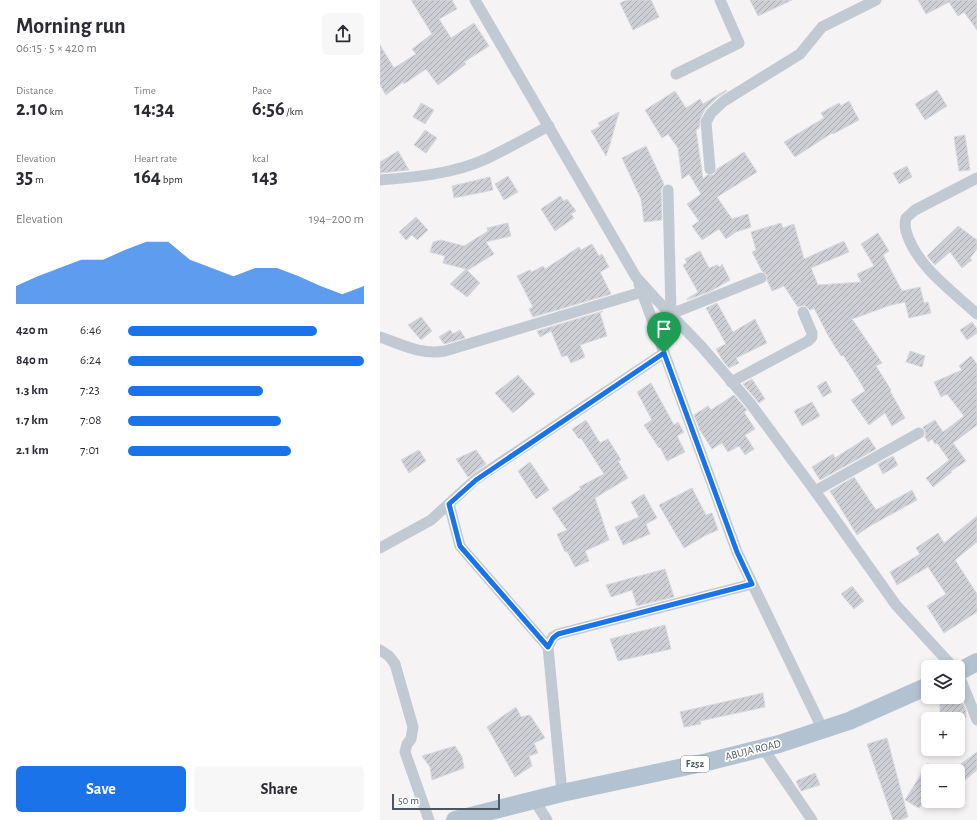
<!DOCTYPE html>
<meta charset="utf-8">
<style>
:root{--surface:#fff;--page:#f7f7f7;--text:#2b2b33;--muted:#7c7c81;--accent:#1a73e8}
body{margin:0;font-family:"Alegreya Sans",sans-serif;background:var(--page);color:var(--text);height:100vh;display:flex;flex-direction:column;font-size:15px;white-space:nowrap}
*{box-sizing:border-box;margin:0}
p{font-size:13px;color:var(--muted)}
.icon{flex:none;width:22px;height:22px;fill:none;stroke:currentColor;stroke-width:2;stroke-linecap:round;stroke-linejoin:round}
.map{position:relative;flex:1;overflow:hidden}
.sheet{display:flex;flex-direction:column;background:var(--surface);width:380px}
.sheet>*{flex:none}
.tools{position:absolute;left:541px;top:660px;display:grid;gap:8px}
.tools a{display:grid;place-items:center;width:44px;height:44px;border-radius:6px;background:var(--surface);box-shadow:0 2px 6px #0003;font-size:20px}
.scale{position:absolute;left:12px;bottom:10px;width:108px;box-sizing:border-box;padding-left:4px;border:2px solid #4a5661;border-top:0;font-size:11px;line-height:14px;white-space:nowrap;color:#4a5661;-webkit-text-stroke:3px #fff;paint-order:stroke}
.pin{position:absolute;display:grid;place-items:center;width:34px;height:34px;color:#fff;margin:-41px -17px;border-radius:50% 50% 50% 0;rotate:-45deg;box-shadow:0 0 4px #0007}
.pin .icon{rotate:45deg}
.round{display:grid;place-items:center;flex:none;width:42px;height:42px;border-radius:6px;background:var(--page)}
.head{display:flex;align-items:center;justify-content:space-between;height:68px;padding:0 16px}
h1{font-size:22px;font-weight:600;line-height:30px}
.stats{display:grid;grid-template-columns:repeat(3,1fr);gap:6px;height:68px;padding:4px 16px}
.stats div{display:grid;align-content:center}
.stats b{font-size:20px;font-weight:600}
.stats small{font-size:11px;font-weight:400}
.stats p{font-size:11px}
.chart{height:112px;padding:8px 16px}
.chart p{display:flex;justify-content:space-between}
.chart svg{width:100%;height:72px;margin-top:4px;fill:var(--accent);opacity:.7}
.primary-button{display:flex;gap:8px;margin-top:auto;padding:8px 16px}
.primary-button a{flex:1;height:46px;border-radius:6px;background:var(--accent);color:#fff;font-size:16px;font-weight:600;line-height:46px;text-align:center}
.primary-button a+a{background:var(--page);color:var(--text)}
ul{padding:0 16px;list-style:none;font-size:13px}
li{display:grid;grid-template-columns:64px 48px 1fr;align-items:center;height:30px}
li i{height:10px;border-radius:5px;background:var(--accent)}
main{display:flex;flex:1;min-height:0}
.map>svg:first-child{display:block}
.building{fill:url(#building-hatch);stroke:#d7d9de}
.lines{fill:none;stroke-linecap:round;stroke-linejoin:round}
.street{stroke:#c1cad2;stroke-width:11}
.primary{stroke:#b3c2d1;stroke-width:18}
.route-casing{stroke:#fff;stroke-width:8}
.route{stroke:#1a73e8;stroke-width:5}
.labels{text-anchor:middle;dominant-baseline:central;stroke-width:3.5;stroke-linejoin:round;paint-order:stroke}
.shield{fill:#fff;stroke:#808990;stroke-width:1}
.shield-label{font-size:10px;font-weight:bold;fill:#4a5661}
.street-label{font-size:11px;fill:#4a5661;stroke:#fff}
</style>
<main>
<section class="sheet">
<div class="head"><div><h1>Morning run</h1><p>06:15 · 5 × 420 m</p></div><a class="round"><svg class="icon" aria-label="share" viewBox="0 0 24 24"><path d="M12 15V3M7 8l5-5 5 5M5 13v7h14v-7"/></svg></a></div>
<div class="stats">
<div><p>Distance</p><b>2.10<small> km</small></b></div>
<div><p>Time</p><b>14:34</b></div>
<div><p>Pace</p><b>6:56<small> /km</small></b></div>
</div>
<div class="stats">
<div><p>Elevation</p><b>35<small> m</small></b></div>
<div><p>Heart rate</p><b>164<small> bpm</small></b></div>
<div><p>kcal</p><b>143</b></div>
</div>
<div class="chart"><p><span>Elevation</span>194–200 m</p>
<svg viewBox="0 0 160 44" preserveAspectRatio="none"><path d="M0 44V33L10 27L20 22L30 17L40 17L50 11L60 6L70 6L80 17L90 22L100 27L110 22L120 22L130 27L140 33L150 38L160 33V44z"/></svg>
</div>
<ul>
<li><b>420 m</b>6:46<i style="width:80%"></i></li>
<li><b>840 m</b>6:24<i style="width:100%"></i></li>
<li><b>1.3 km</b>7:23<i style="width:57%"></i></li>
<li><b>1.7 km</b>7:08<i style="width:65%"></i></li>
<li><b>2.1 km</b>7:01<i style="width:69%"></i></li>
</ul>
<div class="primary-button"><a>Save</a><a>Share</a></div>
</section>
<div class="map">
<svg width="597" height="820" viewBox="0 0 597 820">
<defs>
<pattern id="building-hatch" width="6" height="6" patternUnits="userSpaceOnUse"><rect width="6" height="6" fill="#cdcfd5"/><path d="M-1 1l2-2M0 6l6-6M5 7l2-2" fill="none" stroke="#a8abb0"/></pattern>
</defs>
<rect width="100%" height="100%" fill="#f5f3f3"/>
<g class="building">
<polygon points="31,0 72,0 77,9 59,19 71,38 94,23 109,46 84,62 86,64 58,85 46,69 24,84 23,82 6,95 0,85 0,45 14,68 36,54 32,49 52,34"/>
<polygon points="247,0 271,0 279,17 253,30 240,3"/>
<polygon points="370,0 412,0 378,16"/>
<polygon points="538,0 597,0 597,30 584,12 578,16 569,2 546,14"/>
<polygon points="346,90 347,91 339,96 325,109 320,119 319,128 316,130 323,179 327,175 334,175 337,169 364,152 377,172 337,197 352,219 368,214 371,227 356,232 346,239 339,229 322,240 312,226 319,221 307,204 321,194 309,174 302,179 298,148 288,134 282,138 265,110 295,91 306,108 320,99 323,104"/>
<polygon points="557,90 567,106 545,120 535,104"/>
<polygon points="469,101 479,120 453,134 452,133 415,157 404,142 444,118 441,113 459,103 461,106"/>
<polygon points="41,103 54,110 45,124 33,117"/>
<polygon points="239,112 230,144 226,156 211,131 220,126 218,123"/>
<polygon points="45,130 57,138 46,153 34,145"/>
<polygon points="585,135 590,170 579,171 574,137"/>
<polygon points="266,146 284,184 281,190 282,220 264,222 261,199 242,158"/>
<polygon points="18,151 29,170 0,173 0,162"/>
<polygon points="527,166 532,177 519,184 513,173"/>
<polygon points="128,176 138,192 124,200 115,184"/>
<polygon points="110,177 113,190 74,198 72,186"/>
<polygon points="180,196 184,201 187,199 196,211 191,214 194,218 175,231 161,209"/>
<polygon points="36,217 48,230 37,240 32,235 26,240 19,232"/>
<polygon points="128,223 131,236 106,242 114,254 88,270 86,269 100,283 87,297 70,284 86,269 63,263 65,256 50,252 53,242 61,240 84,246 108,231 107,228"/>
<polygon points="401,223 403,228 414,224 424,259 464,241 469,252 431,268 438,285 481,282 477,274 494,266 481,244 498,233 509,251 503,255 522,291 540,287 544,303 548,302 551,313 529,318 525,302 511,305 472,319 502,363 496,366 511,390 510,391 525,418 512,426 505,413 489,425 471,400 485,391 482,385 463,355 461,356 449,337 434,308 430,310 427,307 423,305 418,307 404,286 392,291 387,280 387,275 382,271 372,252 376,250 371,232"/>
<polygon points="578,226 597,240 597,249 590,258 592,260 582,268 570,252 555,265 547,256"/>
<polygon points="212,244 219,256 222,254 229,267 220,272 231,294 153,317 149,309 153,307 137,276 150,270 152,272 163,266 165,269 199,247 201,250"/>
<polygon points="320,251 329,268 337,265 340,267 342,264 350,280 331,291 307,300 307,299 318,292 303,265 307,263 305,259"/>
<polygon points="337,303 353,332 375,319 387,343 356,358 359,363 349,368 343,361 336,349 346,344 326,308"/>
<polygon points="223,311 220,313 227,336 200,345 205,357 191,363 187,355 182,357 171,331 160,337 157,331"/>
<polygon points="41,317 52,331 41,340 28,325"/>
<polygon points="592,322 597,329 597,333 587,340 580,330"/>
<polygon points="70,330 73,334 80,330 85,338 64,344 59,337"/>
<polygon points="530,351 545,356 542,367 526,362"/>
<polygon points="591,356 597,364 597,425 573,443 586,461 571,471 572,472 553,487 546,478 569,460 557,443 555,444 552,439 548,442 545,437 546,433 543,427 555,420 563,432 584,416 567,394 561,397 554,382 582,370 579,366"/>
<polygon points="138,375 155,394 133,413 115,393"/>
<polygon points="372,379 385,399 379,403 363,384"/>
<polygon points="446,381 452,392 443,397 437,386"/>
<polygon points="271,383 294,425 298,422 304,432 297,436 305,452 287,461 280,447 279,448 264,425 272,420 257,392"/>
<polygon points="354,395 367,410 364,412 375,429 365,435 374,449 365,455 359,446 348,452 342,443 332,449 320,430 314,415 328,406 331,410"/>
<polygon points="432,402 440,416 422,426 414,411"/>
<polygon points="206,420 220,443 228,439 241,460 238,461 248,478 215,498 229,540 205,551 209,561 195,567 187,551 185,552 177,534 187,530 172,508 201,489 199,487 224,474 201,438 199,439 192,429"/>
<polygon points="488,437 496,449 440,480 432,467 453,454 455,458"/>
<polygon points="39,450 46,461 29,473 21,460"/>
<polygon points="96,450 106,464 88,477 76,459"/>
<polygon points="513,456 518,465 503,474 498,464"/>
<polygon points="150,462 169,490 156,499 138,471"/>
<polygon points="474,477 496,510 532,490 537,500 490,526 477,535 450,491"/>
<polygon points="312,488 326,515 332,513 338,530 326,535 304,548 279,505"/>
<polygon points="264,494 277,518 266,524 270,534 243,545 235,527 259,517 251,502"/>
<polygon points="597,516 597,542 575,560 597,594 597,612 564,633 547,606 566,594 548,567 517,585 510,572 540,554 536,548 558,533 564,543"/>
<polygon points="285,569 294,597 257,606 252,590 231,597 226,585"/>
<polygon points="472,586 484,601 474,609 461,594"/>
<polygon points="285,625 291,649 238,661 230,639"/>
<polygon points="383,693 385,707 320,721 321,724 304,727 300,712"/>
<polygon points="582,702 586,710 586,718 560,717 560,704"/>
<polygon points="136,707 141,717 150,715 165,738 154,743 158,753 149,756 152,766 135,777 107,727"/>
<polygon points="507,738 528,817 520,820 513,820 487,744"/>
<polygon points="75,746 82,757 84,768 52,780 50,767 42,756"/>
<polygon points="597,752 597,770 585,780 575,768"/>
<polygon points="548,763 548,795 539,808 525,800"/>
<polygon points="435,773 440,785 421,791 416,781"/>
</g>
<g class="lines">
<g class="street">
<polyline points="95,0 256,277 274,297 322,347 370,403 435,491 516,605 573,667"/>
<polyline points="296,74 359,43 340,0"/>
<polyline points="330,169 326,122 331,113 344,101 420,54 442,27 496,0"/>
<path d="M597,178l-62,32 -9,8c-1,4 -1,9 0,13 10,35 45,59 71,83"/>
<path d="M0,180c35,-3 73,-6 106,-21 21,-10 42,-22 63,-33"/>
<polyline points="288,190 291,314 381,278"/>
<polyline points="259,284 357,552 443,730"/>
<path d="M0,337c23,8 41,18 65,14l197,-59"/>
<polyline points="351,382 428,341 432,337 432,333 423,312"/>
<polyline points="435,491 539,433"/>
<polyline points="69,504 80,546 168,647"/>
<polyline points="0,548 51,520 96,479 284,353"/>
<polyline points="0,650 9,656 15,664 33,727 31,739 27,744 25,752 49,820"/>
<polyline points="578,673 597,720"/>
<polyline points="383,748 432,820"/>
<polyline points="182,793 168,647 173,637 178,634 372,584"/>
<polyline points="154,800 167,820"/>
</g>
<g class="primary">
<polyline points="578,672 597,662"/>
<polyline points="75,820 182,793 327,762 399,744 469,721 548,686"/>
</g>
</g>
<g class="lines">
<defs>
<polygon id="route" points="284,353 357,552 372,584 178,634 173,638 168,647 80,546 69,504 96,480"/>
</defs>
<use href="#route" class="route-casing"/>
<use href="#route" class="route"/>
</g>
<g class="labels">
<rect class="shield" x="301" y="756" width="28" height="16" rx="3"/>
<g class="shield-label">
<text x="315" y="764">F252</text>
</g>
<g class="street-label">
<text transform="translate(373 750) rotate(-14)">ABUJA ROAD</text>
</g>
</g>
</svg>
<div class="tools">
<a><svg class="icon" aria-label="layers" viewBox="0 0 24 24"><path d="M12 4l9 5-9 5-9-5zM3 14l9 5 9-5"/></svg></a>
<a>+</a>
<a>−</a>
</div>
<div class="scale">50 m</div>
<div class="pin" style="left:284px;top:353px;background:#1e9e55"><svg class="icon" aria-label="arrive" viewBox="0 0 24 24"><path d="M6 21V4h12l-3 4 3 4H6"/></svg></div>
</div>
</main>
